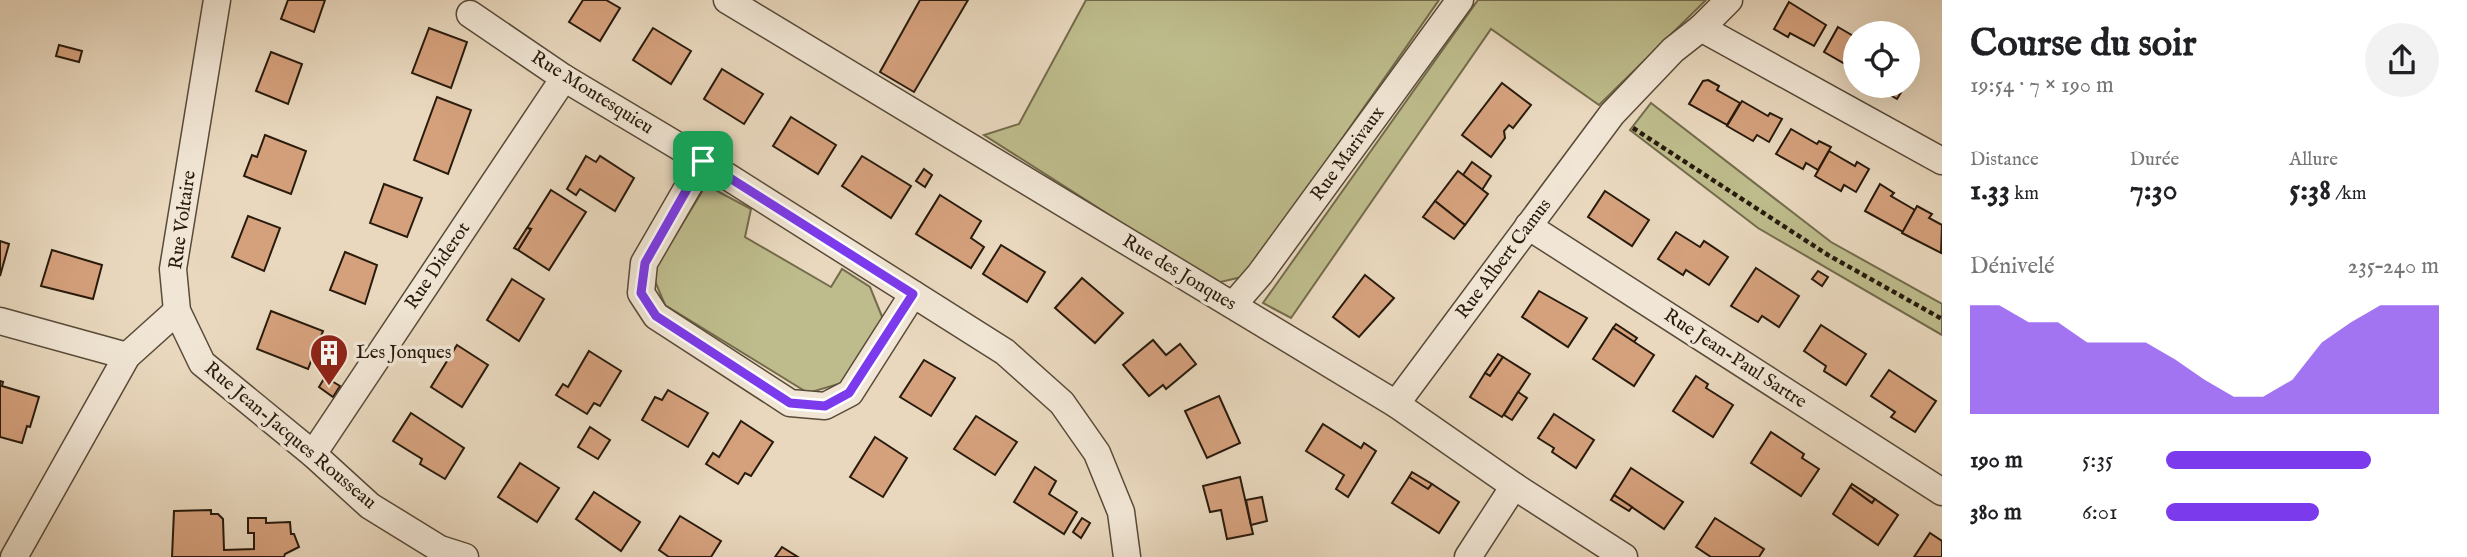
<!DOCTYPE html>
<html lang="fr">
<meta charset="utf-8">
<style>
:root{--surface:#fff;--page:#f2f2f2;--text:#202124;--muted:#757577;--accent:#7c3aed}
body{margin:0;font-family:"IM FELL English",serif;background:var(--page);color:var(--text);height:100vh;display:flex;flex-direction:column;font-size:26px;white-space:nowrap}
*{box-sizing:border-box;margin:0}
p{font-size:23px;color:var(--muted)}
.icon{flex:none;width:38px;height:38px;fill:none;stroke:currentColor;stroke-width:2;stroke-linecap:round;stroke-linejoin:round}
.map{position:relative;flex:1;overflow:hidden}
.side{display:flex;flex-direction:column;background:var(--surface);width:525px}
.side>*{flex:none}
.tools{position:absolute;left:1843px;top:21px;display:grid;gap:14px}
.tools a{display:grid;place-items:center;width:77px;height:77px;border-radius:50%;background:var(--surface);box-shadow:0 7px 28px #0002;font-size:35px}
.pin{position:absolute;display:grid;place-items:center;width:60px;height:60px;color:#fff;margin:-30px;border-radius:14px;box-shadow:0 4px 10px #0006}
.round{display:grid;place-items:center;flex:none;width:74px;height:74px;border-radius:37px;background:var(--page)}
.head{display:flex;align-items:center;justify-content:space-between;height:119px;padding:0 28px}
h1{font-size:38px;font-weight:800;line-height:52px}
.metrics{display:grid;grid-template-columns:repeat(3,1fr);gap:10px;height:119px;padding:7px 28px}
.metrics div{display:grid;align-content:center}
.metrics b{font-size:30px;font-weight:800}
.metrics small{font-size:19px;font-weight:400}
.metrics p{font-size:19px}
.chart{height:196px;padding:14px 28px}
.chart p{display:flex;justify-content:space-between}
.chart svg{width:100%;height:126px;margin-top:7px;fill:var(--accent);opacity:.7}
ul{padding:0 28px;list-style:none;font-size:23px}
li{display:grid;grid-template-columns:112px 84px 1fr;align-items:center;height:52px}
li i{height:18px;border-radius:9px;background:var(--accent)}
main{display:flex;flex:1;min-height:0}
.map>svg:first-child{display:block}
.green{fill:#bebc8c;stroke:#736b4c;stroke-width:2}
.building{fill:#d5a17d;stroke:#281a0c;stroke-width:2}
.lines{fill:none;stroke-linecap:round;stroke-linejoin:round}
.street-casing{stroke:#584a38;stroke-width:29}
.path{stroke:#281a0c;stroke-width:4.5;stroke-dasharray:5 3.5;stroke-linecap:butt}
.street{stroke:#f1e6d5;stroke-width:26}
.route-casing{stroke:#fff;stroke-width:14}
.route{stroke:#7c3aed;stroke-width:9}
.labels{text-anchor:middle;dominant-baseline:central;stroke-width:7;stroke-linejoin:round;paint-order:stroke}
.street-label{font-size:19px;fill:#281a0c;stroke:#f1e6d5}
.poi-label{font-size:19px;fill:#281a0c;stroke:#f1e6d5;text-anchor:start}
</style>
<main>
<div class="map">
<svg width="1942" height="557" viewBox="0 0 1942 557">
<rect width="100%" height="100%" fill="#e9d8be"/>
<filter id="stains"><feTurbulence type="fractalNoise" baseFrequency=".00286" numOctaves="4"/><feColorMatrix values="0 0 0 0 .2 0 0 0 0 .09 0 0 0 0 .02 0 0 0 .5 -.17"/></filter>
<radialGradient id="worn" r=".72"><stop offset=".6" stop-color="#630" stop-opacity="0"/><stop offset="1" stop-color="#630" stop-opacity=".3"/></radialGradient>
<g class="green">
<polygon points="1086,0 1439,0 1246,276 1216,283 984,135 1019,124"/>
<polygon points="1478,0 1706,0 1599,105 1491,29 1291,318 1263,303"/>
<polygon points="1651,103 1831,242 1942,304 1942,335 1758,228 1630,130"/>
<polygon points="706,185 751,209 745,237 831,287 842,269 870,287 883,319 842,383 808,393 665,305 652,274"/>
</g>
<g class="building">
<polygon points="288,0 325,0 314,32 281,19"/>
<polygon points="583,0 606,0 620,8 600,41 569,22"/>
<polygon points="920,0 968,0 914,92 880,72"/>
<polygon points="1789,2 1826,25 1814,46 1790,33 1788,37 1774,29"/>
<polygon points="1838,27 1855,37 1855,75 1848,71 1850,67 1824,52"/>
<polygon points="429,28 467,42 451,88 412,73"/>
<polygon points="653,28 691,51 671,84 633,60"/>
<polygon points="59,45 82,51 79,62 56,56"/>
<polygon points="271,52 302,64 288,104 256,91"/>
<polygon points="722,69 763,94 744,124 704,99"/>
<polygon points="1708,80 1719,86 1717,90 1740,103 1727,125 1689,104 1703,81"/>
<polygon points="1502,83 1531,105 1513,128 1509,125 1504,131 1505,138 1491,157 1462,135"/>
<polygon points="1883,86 1905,86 1897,99 1885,92 1888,88"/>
<polygon points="437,97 471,110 448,174 414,160"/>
<polygon points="1742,101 1768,116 1770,113 1782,119 1769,142 1757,135 1753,141 1727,126"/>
<polygon points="791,117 836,145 818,174 773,146"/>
<polygon points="1791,129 1817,144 1819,141 1831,147 1818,170 1806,163 1803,169 1776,154"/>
<polygon points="265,135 306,151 291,194 244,176 252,155 257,157"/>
<polygon points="1829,151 1855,166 1857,162 1869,169 1856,192 1844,185 1841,191 1815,176"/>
<polygon points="586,156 596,162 600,156 634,178 615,211 580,189 576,195 567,189"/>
<polygon points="862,156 911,186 891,218 842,186"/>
<polygon points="1472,162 1491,176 1482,190 1463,175"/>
<polygon points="924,169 932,175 925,187 916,181"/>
<polygon points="1458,171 1488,194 1465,225 1435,201"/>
<polygon points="384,184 422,198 407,237 370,223"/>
<polygon points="1880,184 1894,193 1891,196 1915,210 1903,232 1865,211"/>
<polygon points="551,190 586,212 549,270 518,250 531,229 527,228"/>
<polygon points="1605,191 1649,220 1632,246 1588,217"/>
<polygon points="940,195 981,221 971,238 984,247 971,268 916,234"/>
<polygon points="1435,201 1465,225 1454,239 1423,217"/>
<polygon points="1917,206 1932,214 1929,218 1942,225 1941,253 1902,233"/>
<polygon points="248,216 280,228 264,271 232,257"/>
<polygon points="527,228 531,229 518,250 514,248"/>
<polygon points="1676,232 1700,247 1704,241 1728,257 1709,285 1686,270 1683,275 1658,259"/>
<polygon points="0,241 9,244 0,276"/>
<polygon points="1001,245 1045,272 1027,302 983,274"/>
<polygon points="52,250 102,265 93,299 41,286"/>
<polygon points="345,252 377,265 365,304 330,290"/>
<polygon points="1756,268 1799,296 1779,327 1762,316 1758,322 1731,306"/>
<polygon points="1818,271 1828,277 1822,286 1812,279"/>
<polygon points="1365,275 1394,298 1359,337 1333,317"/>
<polygon points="1082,278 1123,313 1095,343 1055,308"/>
<polygon points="512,279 544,299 519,341 487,320"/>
<polygon points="1539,291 1587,318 1568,347 1522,317"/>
<polygon points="271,311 323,331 308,369 257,349"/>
<polygon points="1616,324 1637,338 1634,342 1613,328"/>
<polygon points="1821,325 1866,354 1846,385 1824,371 1826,366 1804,351"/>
<polygon points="1613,328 1654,355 1634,386 1593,359"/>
<polygon points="1153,340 1166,355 1180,344 1196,364 1166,389 1163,385 1149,396 1123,365"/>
<polygon points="457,345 488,365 462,407 431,387"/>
<polygon points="589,351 621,371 600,406 594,403 587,414 556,395 563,384 568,387"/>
<polygon points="1498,354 1503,357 1490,376 1485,373"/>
<polygon points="1503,357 1530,374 1502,417 1470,397 1485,373 1490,376"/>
<polygon points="924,360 955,378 931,416 900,397"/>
<polygon points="1889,370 1936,401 1915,432 1891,417 1895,412 1871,396"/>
<polygon points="1696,376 1708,384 1706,388 1733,405 1713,437 1673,411"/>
<polygon points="325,377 340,386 333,397 319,387"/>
<polygon points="0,381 3,382 2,386 39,397 30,427 27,426 22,443 0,437"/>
<polygon points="668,390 708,413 688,447 642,420 655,397 662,400"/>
<polygon points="1518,392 1527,398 1512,420 1504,415"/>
<polygon points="1219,396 1240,443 1207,458 1185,411"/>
<polygon points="411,413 464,448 445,479 420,464 422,459 393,441"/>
<polygon points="1554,414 1594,440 1576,468 1552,452 1554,448 1538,438"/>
<polygon points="976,416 1017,442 995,475 954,449"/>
<polygon points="741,421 773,442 751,476 745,473 738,484 706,464 713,453 719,457"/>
<polygon points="1323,424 1361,448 1364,443 1376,451 1348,497 1336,489 1344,475 1306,451"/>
<polygon points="590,427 610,440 598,459 578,447"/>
<polygon points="1771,432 1804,454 1802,458 1819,469 1801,496 1751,463"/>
<polygon points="875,437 907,458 883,497 850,477"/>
<polygon points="520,463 559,488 537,522 498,497"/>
<polygon points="1035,467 1056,481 1049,494 1077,512 1064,534 1014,502"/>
<polygon points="1631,468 1683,502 1664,529 1614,495"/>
<polygon points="1412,472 1432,484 1428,489 1409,477"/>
<polygon points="1240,477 1253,534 1227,539 1221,510 1210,512 1203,486"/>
<polygon points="1409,477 1428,489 1432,484 1459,502 1439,533 1392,503"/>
<polygon points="1852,484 1875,499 1872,503 1850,487"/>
<polygon points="1850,487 1872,503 1875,499 1898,515 1878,545 1833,514"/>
<polygon points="594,492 640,522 621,551 576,519"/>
<polygon points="1614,495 1632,507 1629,511 1611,500"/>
<polygon points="1262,497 1267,521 1251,525 1246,500"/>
<polygon points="211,510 211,514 218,514 223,519 224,550 254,549 254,533 248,533 248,518 266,518 266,523 290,522 291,534 294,534 299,547 285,554 284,557 172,557 174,511"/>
<polygon points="680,516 721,541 711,557 669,557 659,550"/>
<polygon points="1082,518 1090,523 1081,538 1073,532"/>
<polygon points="1715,518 1764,549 1759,557 1711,557 1696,547"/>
<polygon points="1930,533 1942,541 1942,557 1914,557"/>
<polygon points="782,547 798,557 775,557"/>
</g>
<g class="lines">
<defs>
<g id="street">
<polyline points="217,0 173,269 177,311 202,363 313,454 370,506 440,549 465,557"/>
<polyline points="727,0 1396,404 1514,486 1624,557"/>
<polyline points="470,14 564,78 703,161 1005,352 1062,403 1097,453 1121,512 1127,557"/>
<polyline points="1701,28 1942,161"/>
<polyline points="703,161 644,263 641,293 656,316 790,403 825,406 850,393 913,294"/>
<polyline points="1528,226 1942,492"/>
<polyline points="1233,305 1260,274 1460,0"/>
<polyline points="0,321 127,356"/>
<polyline points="1396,404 1612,114 1673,50 1701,28 1729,0"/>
<polyline points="313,454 564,78"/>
<polyline points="14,557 127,356 177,311"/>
<polyline points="1468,557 1514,486"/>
</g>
</defs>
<use href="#street" class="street-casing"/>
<polyline class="path" points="1633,128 1828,255 1942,319"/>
<use href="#street" class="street"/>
</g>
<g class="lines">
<defs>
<polygon id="route" points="703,161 913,294 849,393 825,406 790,403 656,316 641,293 645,263"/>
</defs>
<use href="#route" class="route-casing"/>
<use href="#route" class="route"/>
</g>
<defs>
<symbol id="building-pin" viewBox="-11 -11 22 30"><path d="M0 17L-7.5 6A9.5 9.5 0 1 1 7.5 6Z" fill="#8f2418" stroke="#f1e6d5"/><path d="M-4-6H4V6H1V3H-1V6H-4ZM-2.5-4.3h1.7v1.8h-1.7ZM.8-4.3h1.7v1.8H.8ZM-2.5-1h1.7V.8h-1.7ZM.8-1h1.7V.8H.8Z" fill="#fff"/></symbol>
</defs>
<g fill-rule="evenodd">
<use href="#building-pin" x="307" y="331" width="44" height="60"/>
</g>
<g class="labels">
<g class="street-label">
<text transform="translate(592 93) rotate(32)">Rue Montesquieu</text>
<text transform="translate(1348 154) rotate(-54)">Rue Marivaux</text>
<text transform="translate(183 220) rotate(-82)">Rue Voltaire</text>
<text transform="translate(1504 259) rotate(-53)">Rue Albert Camus</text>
<text transform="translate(438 266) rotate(-56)">Rue Diderot</text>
<text transform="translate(1179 273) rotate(31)">Rue des Jonques</text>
<text transform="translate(1735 359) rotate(33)">Rue Jean-Paul Sartre</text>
<text transform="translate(290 436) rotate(40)">Rue Jean-Jacques Rousseau</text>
</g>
<g class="poi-label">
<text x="356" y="353">Les Jonques</text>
</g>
</g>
<rect width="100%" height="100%" filter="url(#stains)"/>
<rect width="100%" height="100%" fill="url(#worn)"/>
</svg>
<div class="tools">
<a><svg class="icon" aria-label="locate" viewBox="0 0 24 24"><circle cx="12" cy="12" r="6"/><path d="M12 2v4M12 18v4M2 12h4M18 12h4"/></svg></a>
</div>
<div class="pin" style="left:703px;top:161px;background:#1e9e55"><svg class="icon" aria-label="arrive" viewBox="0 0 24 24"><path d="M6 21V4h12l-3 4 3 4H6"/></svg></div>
</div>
<section class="side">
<div class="head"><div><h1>Course du soir</h1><p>19:54 · 7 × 190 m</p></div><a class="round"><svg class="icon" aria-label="share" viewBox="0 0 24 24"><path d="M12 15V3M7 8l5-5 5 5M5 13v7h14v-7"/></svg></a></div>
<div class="metrics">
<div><p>Distance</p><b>1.33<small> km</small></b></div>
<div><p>Durée</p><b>7:30</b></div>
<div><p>Allure</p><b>5:38<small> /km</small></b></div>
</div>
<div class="chart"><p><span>Dénivelé</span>235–240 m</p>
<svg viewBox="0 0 160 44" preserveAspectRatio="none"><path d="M0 44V6L10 6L20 12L30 12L40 19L50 19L60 19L70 25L80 32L90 38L100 38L110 32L120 19L130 12L140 6L150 6L160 6V44z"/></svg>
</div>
<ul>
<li><b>190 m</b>5:35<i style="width:75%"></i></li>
<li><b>380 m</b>6:01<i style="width:56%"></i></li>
</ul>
</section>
</main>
